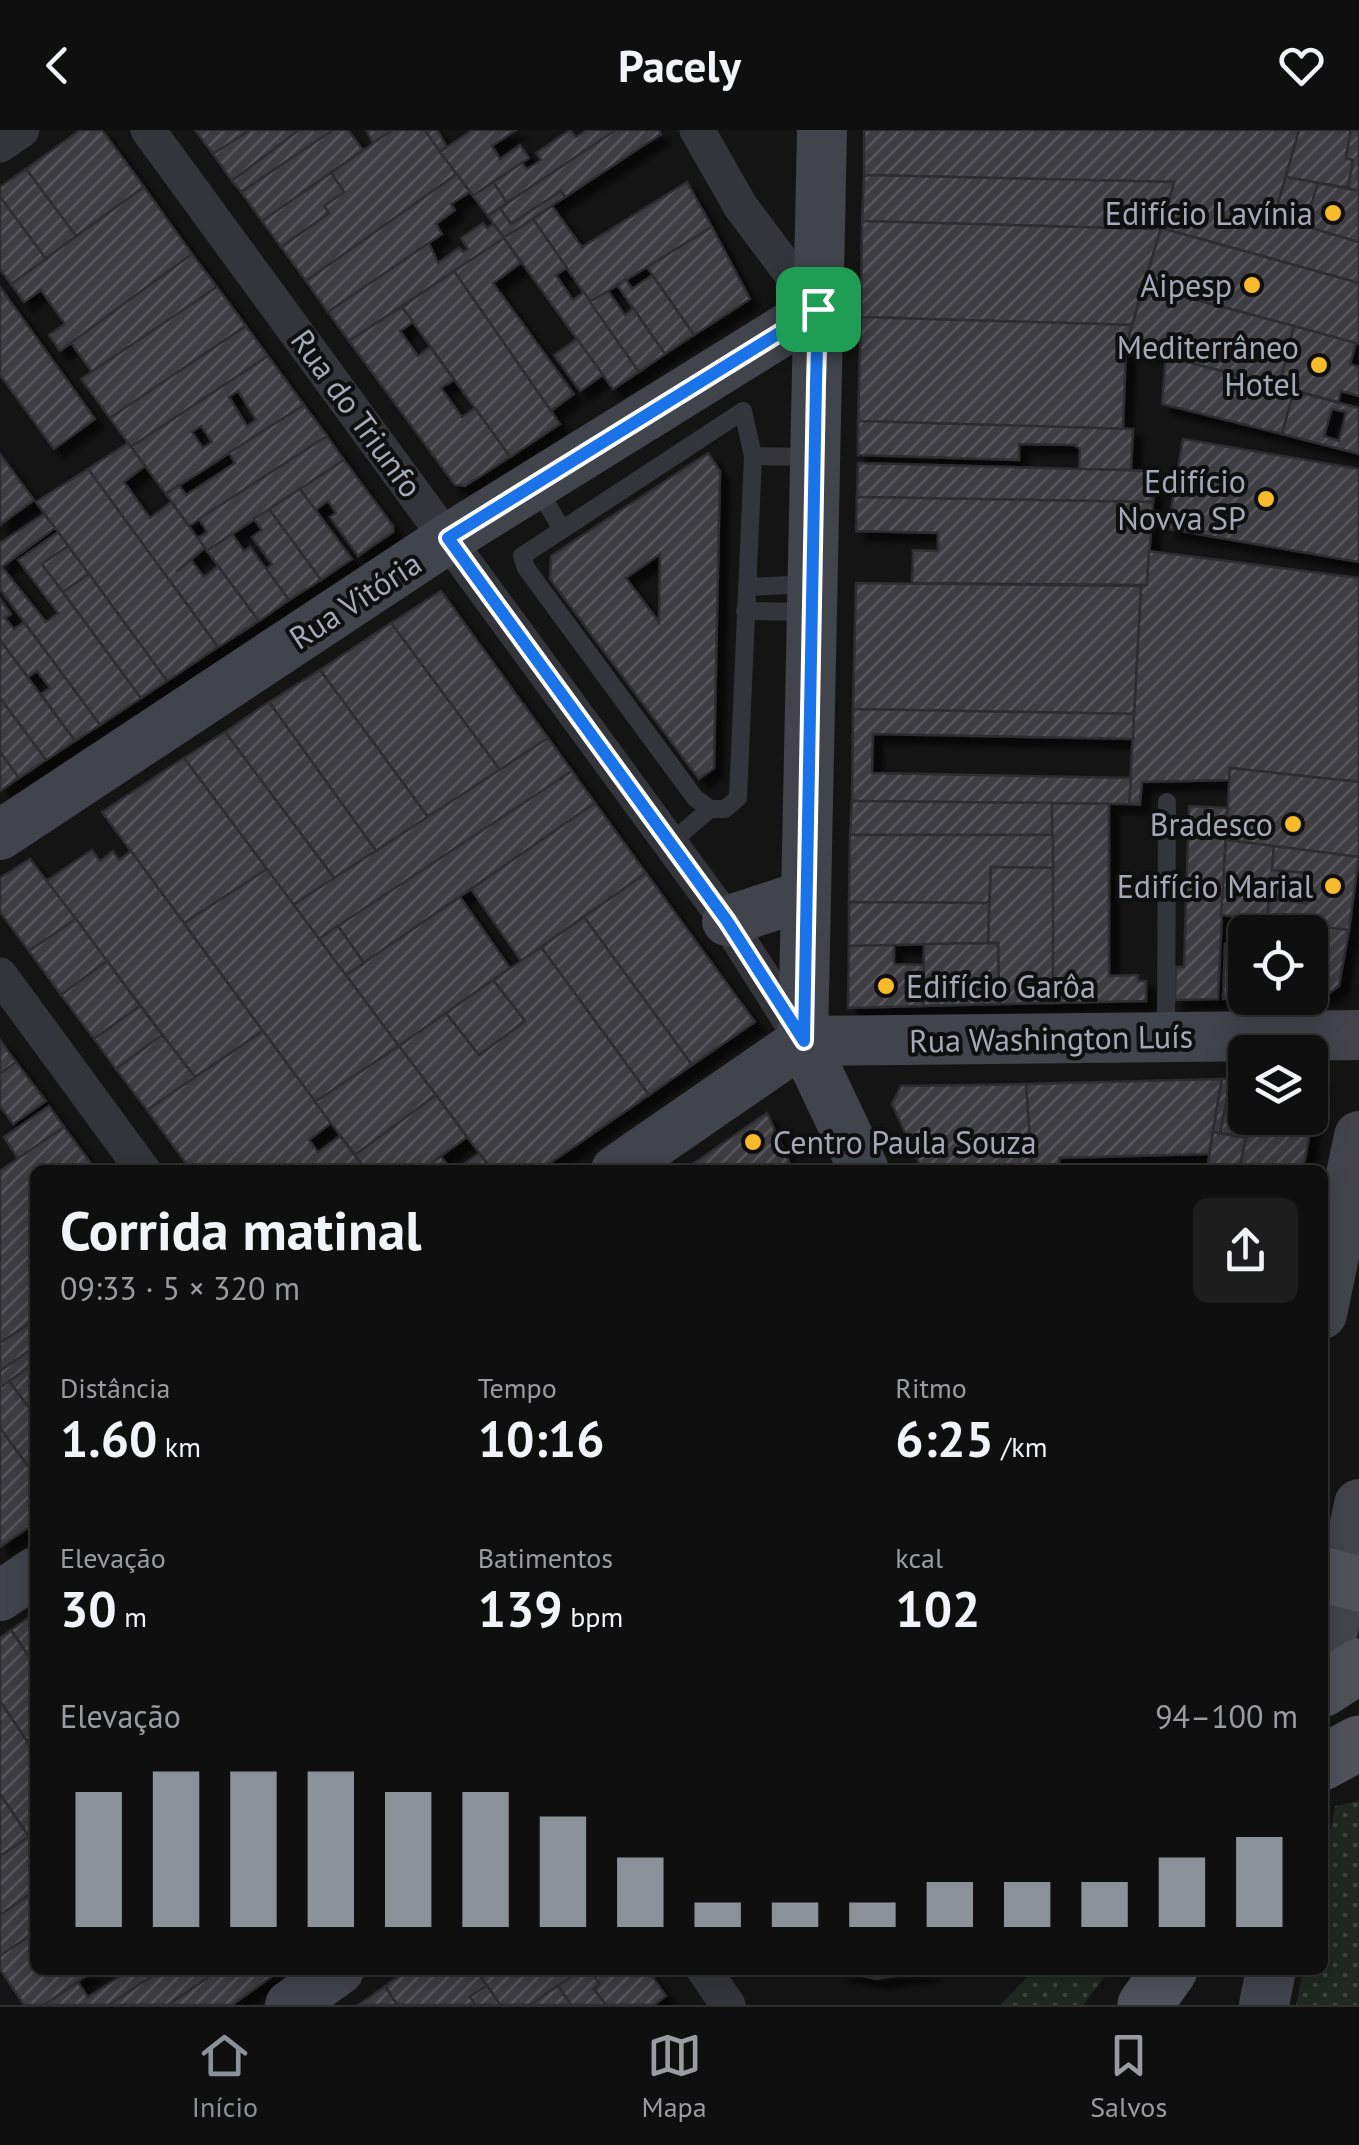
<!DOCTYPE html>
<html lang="pt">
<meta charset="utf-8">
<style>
:root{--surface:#0f0f10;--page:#1d1d1e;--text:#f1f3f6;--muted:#9b9c9f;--line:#2f2f30;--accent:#8c9099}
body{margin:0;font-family:"PT Sans",sans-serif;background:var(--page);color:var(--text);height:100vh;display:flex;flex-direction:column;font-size:38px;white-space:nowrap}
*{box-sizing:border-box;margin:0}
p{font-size:32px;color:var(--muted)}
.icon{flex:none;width:55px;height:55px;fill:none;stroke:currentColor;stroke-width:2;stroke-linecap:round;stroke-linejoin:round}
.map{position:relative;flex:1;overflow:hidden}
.details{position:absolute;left:30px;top:1035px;width:1298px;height:810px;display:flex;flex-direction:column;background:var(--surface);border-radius:15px;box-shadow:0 5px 25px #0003,0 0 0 2px var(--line)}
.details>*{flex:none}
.buttons{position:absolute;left:1228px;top:785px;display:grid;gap:20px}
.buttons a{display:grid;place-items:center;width:100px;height:100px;border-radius:15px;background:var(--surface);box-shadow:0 5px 25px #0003,0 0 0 2px var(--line);font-size:50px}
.pin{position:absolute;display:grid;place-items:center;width:85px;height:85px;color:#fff;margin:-42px;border-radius:20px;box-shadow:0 5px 15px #0006}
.round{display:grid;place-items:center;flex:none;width:105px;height:105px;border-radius:15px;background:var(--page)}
.summary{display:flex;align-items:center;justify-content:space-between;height:170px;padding:0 30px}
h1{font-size:55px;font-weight:600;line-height:75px}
.metrics{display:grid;grid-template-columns:repeat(3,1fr);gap:15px;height:170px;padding:10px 30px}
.metrics div{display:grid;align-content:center}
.metrics b{font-size:50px;font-weight:600}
.metrics small{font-size:28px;font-weight:400}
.metrics p{font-size:28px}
.chart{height:280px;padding:20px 30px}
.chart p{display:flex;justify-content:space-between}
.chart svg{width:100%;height:180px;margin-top:10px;stroke:var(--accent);stroke-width:6}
header{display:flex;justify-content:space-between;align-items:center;height:130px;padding:0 30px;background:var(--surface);font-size:45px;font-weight:600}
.menu{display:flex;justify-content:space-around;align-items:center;height:140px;border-top:2px solid var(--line);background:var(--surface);font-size:28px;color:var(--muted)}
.menu a{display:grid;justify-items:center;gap:5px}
.menu .current{color:var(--accent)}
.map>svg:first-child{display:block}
.green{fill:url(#green-dots)}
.building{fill:url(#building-hatch);stroke:#2e2d31;stroke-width:2.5;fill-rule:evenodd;filter:url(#shadow)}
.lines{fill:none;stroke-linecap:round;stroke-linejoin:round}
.lane{stroke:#34353a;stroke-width:18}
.street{stroke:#34353a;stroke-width:35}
.secondary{stroke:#42444b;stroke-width:50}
.primary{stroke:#50525a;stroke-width:55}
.route-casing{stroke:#fff;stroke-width:20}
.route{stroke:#1a73e8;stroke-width:12}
.poi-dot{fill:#f6ba2b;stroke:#0f0f10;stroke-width:4}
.labels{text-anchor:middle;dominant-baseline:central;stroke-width:8;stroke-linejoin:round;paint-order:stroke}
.poi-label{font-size:32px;fill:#a5a9b6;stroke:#0f0f10;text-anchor:end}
.street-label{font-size:32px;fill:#a5a9b6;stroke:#0f0f10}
</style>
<header><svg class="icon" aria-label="back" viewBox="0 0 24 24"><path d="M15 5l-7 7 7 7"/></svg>Pacely<svg class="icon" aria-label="heart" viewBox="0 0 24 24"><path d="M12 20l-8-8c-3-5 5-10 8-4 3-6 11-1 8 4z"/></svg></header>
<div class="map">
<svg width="1359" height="1875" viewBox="0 0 1359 1875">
<defs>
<pattern id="green-dots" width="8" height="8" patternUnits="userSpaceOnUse" patternTransform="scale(2.5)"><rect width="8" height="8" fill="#202821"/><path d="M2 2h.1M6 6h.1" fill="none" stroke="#3d443f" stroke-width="1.8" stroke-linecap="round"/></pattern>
<pattern id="building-hatch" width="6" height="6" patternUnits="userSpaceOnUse" patternTransform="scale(2.5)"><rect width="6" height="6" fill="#3e3e42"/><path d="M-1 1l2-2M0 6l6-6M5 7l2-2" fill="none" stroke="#57575b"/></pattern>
<filter id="shadow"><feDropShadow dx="9" dy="9" stdDeviation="2.5" flood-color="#0009"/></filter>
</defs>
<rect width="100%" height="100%" fill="#141415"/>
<g class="green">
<polygon points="1359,1671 1359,1875 1296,1875 1303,1840 1322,1840 1323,1740 1335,1676"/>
<polygon points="1034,1840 1110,1840 1083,1875 1000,1875"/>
</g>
<g class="building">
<polygon points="80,0 102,0 144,57 76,106 26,39"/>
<polygon points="195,0 250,0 213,24"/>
<polygon points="250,0 299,0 232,51 213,24"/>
<polygon points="299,0 333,0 241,62 232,51"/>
<polygon points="333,0 348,0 363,20 262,91 241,62"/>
<polygon points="366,0 392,0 373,13"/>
<polygon points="392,0 425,0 457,44 306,151 281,117 329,83 324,76 344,62 331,43"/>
<polygon points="425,0 437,0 447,17 440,22"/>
<polygon points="472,0 516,0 492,16 500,29 520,15 529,28 473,66 440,22"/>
<polygon points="570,0 576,7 587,0 616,0 507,73 493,52 522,33 527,39 541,30 536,23"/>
<polygon points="616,0 659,0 661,4 565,67 561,61 511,94 500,78"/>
<polygon points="864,0 1299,0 1274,87 1359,112 1359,153 1161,98 1174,52 864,45"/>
<polygon points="1299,0 1351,0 1346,28 1353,30 1348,58 1286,47"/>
<polygon points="1351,0 1359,0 1359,61 1348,58 1353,30 1346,28"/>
<polygon points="26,39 76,106 46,129 0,67 0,57"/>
<polygon points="331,43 344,62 324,76 329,83 281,117 262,91"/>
<polygon points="457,44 470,62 451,74 455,80 436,94 442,104 328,182 306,151"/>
<polygon points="864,45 1174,52 1168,73 1149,73 1149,99 862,91"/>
<polygon points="1286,47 1318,53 1305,96 1274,87"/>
<polygon points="493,52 507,73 488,86 473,66"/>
<polygon points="687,52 712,97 590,172 533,89 552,76 582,117"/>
<polygon points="1318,53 1359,61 1359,112 1305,96"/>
<polygon points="144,57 192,124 60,221 49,205 65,194 41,160 24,172 11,154"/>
<polygon points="561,61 565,67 504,108 488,86 500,78 511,94"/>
<polygon points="0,67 46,129 11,154 0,139"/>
<polygon points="533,89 567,138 556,145 573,170 584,162 639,242 613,259 504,108"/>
<polygon points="862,91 1149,99 1161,98 1132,195 861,187"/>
<polygon points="483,93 487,98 493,94 504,108 349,211 328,182 429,113 438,133 459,118 463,122 468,119 461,108"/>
<polygon points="712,97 750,169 694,205 647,137"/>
<polygon points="1161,98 1359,153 1359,214 1144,156"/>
<polygon points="504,108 521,133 493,153 574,264 551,281 454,141"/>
<polygon points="192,124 217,157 92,242 71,213"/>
<polygon points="454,141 560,294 510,327 402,177"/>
<polygon points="652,145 694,205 665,224 617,155 626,149 632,159"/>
<polygon points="1144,156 1294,196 1279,256 1126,216"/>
<polygon points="0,157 95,289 54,319 0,245"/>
<polygon points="217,157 246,196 110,288 81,249"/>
<polygon points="608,161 625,185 633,178 665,224 639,242 590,172"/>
<polygon points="402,177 413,192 400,201 418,226 430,217 454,250 441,258 462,287 475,278 510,327 465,356 455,355 349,211"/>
<polygon points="861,187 1132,195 1126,216 1123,299 858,291"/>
<polygon points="246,196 268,226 131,317 110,288"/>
<polygon points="1294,196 1356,213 1350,234 1359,237 1359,266 1341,261 1338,272 1279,256"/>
<polygon points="577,209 603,245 580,261 554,225"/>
<path d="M268,226l36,49 -138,89 -35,-47zM238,261l18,29 -9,6 -18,-29zM201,296l11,16 -9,6 -11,-16z"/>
<polygon points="1166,226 1294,261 1282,304 1162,274"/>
<path d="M1294,261l65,17v46l-77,-20zM1332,279l14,3 -7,29 -15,-5z"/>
<polygon points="304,275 327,306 189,396 166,364 179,355 186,365 235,333 229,323"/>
<polygon points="858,291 1133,299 1131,340 1079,339 1080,319 1074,315 1019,314 1019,330 858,325"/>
<polygon points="327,306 344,330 207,421 198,408 207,402 199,389"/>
<polygon points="1183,309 1359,339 1359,432 1168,399"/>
<polygon points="128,313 145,336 124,352 150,388 171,372 205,418 176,442 191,430 204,447 218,436 259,491 218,517 88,339"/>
<path d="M708,323l12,18 -6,297 -15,11 -149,-200 1,-23zM660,424l-1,68 -33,-44z"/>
<polygon points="0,324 34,370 0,395"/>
<polygon points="344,330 393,396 393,402 358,426 330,387 336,383 328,371 315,380 300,359"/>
<polygon points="858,333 1155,341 1153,372 857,367"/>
<polygon points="88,339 218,517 167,551 36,372"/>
<polygon points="300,359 352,429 321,450 269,379"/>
<polygon points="857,367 1153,372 1147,455 912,453 913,420 938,421 938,403 856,401"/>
<polygon points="269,379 321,450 289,470 266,439 272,434 252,407 262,400 254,389"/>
<polygon points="44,384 55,398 2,437 46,492 58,483 18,430 58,402 68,416 42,434 141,568 100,595 0,459 0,413"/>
<polygon points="232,404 244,421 250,417 289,470 259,491 207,421"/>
<polygon points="68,416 89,444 63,462 42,434"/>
<polygon points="1149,421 1359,448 1359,652 1230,638 1229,650 1142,652 1140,675 1129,674 1141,456 1147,455"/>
<polygon points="89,444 167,551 141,568 63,462"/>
<polygon points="856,453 1141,456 1134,584 853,579"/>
<polygon points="441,461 548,608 500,640 391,493"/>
<polygon points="0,469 11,484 5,488 14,499 24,492 100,595 75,611 41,564 50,558 37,541 28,547 0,510"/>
<polygon points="391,493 500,640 428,687 320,540"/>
<polygon points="0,510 75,611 46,630 0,568"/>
<polygon points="320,540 428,687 376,721 269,572"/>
<polygon points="0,568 46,630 19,648 0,622"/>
<polygon points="269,572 376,721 334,748 225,602"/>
<polygon points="853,579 1134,584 1133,609 873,604 872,643 1131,648 1129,674 852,671"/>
<polygon points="225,602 334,748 293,775 184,628"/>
<polygon points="548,608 572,641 319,809 293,775"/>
<polygon points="0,622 19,648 0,661"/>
<polygon points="184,628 267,739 184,793 102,682"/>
<polygon points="1230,638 1359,652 1359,727 1226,710"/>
<polygon points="572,641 595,673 364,833 338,796"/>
<polygon points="852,671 1052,673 1053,705 850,705"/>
<polygon points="595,673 646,743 521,831 471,759"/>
<polygon points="1052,673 1109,674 1109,846 1138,845 1138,851 1146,851 1146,871 1053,873"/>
<polygon points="1189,676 1227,678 1218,869 1175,870 1176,837 1184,837"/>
<polygon points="850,705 1053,705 1053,738 991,737 989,773 849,772"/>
<polygon points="1226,710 1274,716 1272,740 1309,743 1306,773 1269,769 1267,791 1221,785"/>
<polygon points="1274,716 1359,727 1349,800 1267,791 1269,769 1306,773 1309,743 1272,740"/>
<polygon points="92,720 100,731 113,721 119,730 131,721 263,901 195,947 46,751"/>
<polygon points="30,729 76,789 29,821 0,782 0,748"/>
<polygon points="991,737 1053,738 1053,873 999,874 998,813 988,813"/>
<polygon points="267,739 399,916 315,972 184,793"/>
<polygon points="646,743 755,892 692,935 584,787"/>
<polygon points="460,767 510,838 399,916 346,845"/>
<polygon points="849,772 989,773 988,813 849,816"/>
<polygon points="584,787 692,935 649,965 541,817"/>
<polygon points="76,789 107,831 61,865 29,821"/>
<polygon points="1299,794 1349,800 1339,856 1325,866 1310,866 1310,802 1297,802"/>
<polygon points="338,796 364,833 346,845 319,809"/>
<polygon points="998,813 999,874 923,876 924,814"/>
<polygon points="1225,814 1245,814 1245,868 1285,868 1223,869"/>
<polygon points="894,815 894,834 924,835 923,876 848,878 849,816"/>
<polygon points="541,817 649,965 540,1040 492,1040 399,916 446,883 479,925 525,891 493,850"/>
<polygon points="107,831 140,876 94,909 61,865"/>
<polygon points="493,850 525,891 479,925 446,883"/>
<polygon points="140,876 162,905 116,939 94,909"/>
<polygon points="263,901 331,993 309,1010 318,1022 340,1006 366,1040 191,1040 147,980"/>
<polygon points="162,905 195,947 147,980 116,939"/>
<polygon points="0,910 16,932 0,944"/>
<polygon points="399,916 436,965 355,1025 315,972"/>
<polygon points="16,932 46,971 13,994 0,976 0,944"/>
<polygon points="1320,947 1303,1040 1239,1040 1246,1008 1231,1005 1243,949 1245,988 1310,988 1310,948"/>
<polygon points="1222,949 1209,1024 1059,1028 1059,1040 1032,1040 1026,954"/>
<polygon points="1222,949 1231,949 1220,1003 1213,1002"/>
<polygon points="1231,949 1243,949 1231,1005 1220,1003"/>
<polygon points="1026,954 1032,1040 922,1040 892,974 901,956"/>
<polygon points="436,965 467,1007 422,1040 366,1040 355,1025"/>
<polygon points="49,976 64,997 18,1029 4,1007"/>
<polygon points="767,983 793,1040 684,1040"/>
<polygon points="64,997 96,1040 35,1040 35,1190 0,1213 0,1041"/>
<polygon points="1213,1002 1246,1008 1239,1040 1207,1040"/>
<polygon points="479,1023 492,1040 456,1040"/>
<polygon points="441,1026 451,1040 422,1040"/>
<polygon points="35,1190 35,1217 0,1241 0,1213"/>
<polygon points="35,1217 35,1233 0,1258 0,1241"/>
<polygon points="35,1233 35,1286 9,1251"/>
<polygon points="9,1251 35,1286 35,1346 0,1298 0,1258"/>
<polygon points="0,1298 35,1346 35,1393 0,1417"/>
<polygon points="35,1483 35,1536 11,1500"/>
<polygon points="11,1500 35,1536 35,1623 0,1571 0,1508"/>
<polygon points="0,1571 35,1623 35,1703 29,1707 0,1664"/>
<polygon points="0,1664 29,1707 0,1726"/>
<polygon points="35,1703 35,1761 0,1785 0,1726"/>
<polygon points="35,1761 35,1802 0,1826 0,1785"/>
<polygon points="35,1802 35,1840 95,1840 44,1875 24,1875 0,1839 0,1826"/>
<polygon points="114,1840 161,1840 109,1875 44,1875 78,1852 88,1867 119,1847"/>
<polygon points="161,1840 219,1840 168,1875 109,1875"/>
<polygon points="219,1840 281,1840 232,1875 168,1875"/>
<polygon points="407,1840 476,1840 487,1855 470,1867 476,1875 397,1875 385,1856"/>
<polygon points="476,1840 580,1840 531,1875 500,1875"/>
<polygon points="580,1840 590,1840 600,1854 594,1859 606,1875 571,1875 558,1856"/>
<polygon points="590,1840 648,1840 666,1866 654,1875 606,1875 594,1859 600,1854"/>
<polygon points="838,1840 934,1840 876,1849"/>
<polygon points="487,1855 500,1875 476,1875 470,1867"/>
<polygon points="385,1856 397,1875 358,1875 370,1867"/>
<polygon points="558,1856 571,1875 531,1875 544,1865"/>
</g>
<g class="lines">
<g class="lane">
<polygon points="743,281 753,326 738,668 725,679 710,679 695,668 526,438 522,426"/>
<polyline points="753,326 812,327"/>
<polyline points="536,355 561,398"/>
<polyline points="747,457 812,454"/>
<polyline points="745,481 810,482"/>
<polyline points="670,713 710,679"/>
<polyline points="1166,906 1167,672"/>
</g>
<g class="street">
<polyline points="148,0 727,791 803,911"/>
<polyline points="697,0 741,77 804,161 818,170"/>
<polyline points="0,15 22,0"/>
<polyline points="0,845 143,1040"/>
<polyline points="704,1840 728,1875"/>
</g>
<g class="secondary">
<polyline points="822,0 803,911 864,1040"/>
<polyline points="0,705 449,408 818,179"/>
<polyline points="727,791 806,765"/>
<polyline points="803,911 1359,905"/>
<polyline points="616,1040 803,911"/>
<polyline points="1322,1184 1359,1006"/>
<polyline points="0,1466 35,1442"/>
<polyline points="1322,1555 1359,1374"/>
<polyline points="290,1875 339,1840"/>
<polyline points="1264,1875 1271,1840"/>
</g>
<g class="primary">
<polyline points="1322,1444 1359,1454"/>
<polyline points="1322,1560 1359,1536"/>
<polyline points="1322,1633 1359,1613"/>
<polyline points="1145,1875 1170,1840"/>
</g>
</g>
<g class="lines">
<defs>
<polygon id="route" points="818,179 816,254 804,911 727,791 448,408"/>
</defs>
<use href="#route" class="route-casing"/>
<use href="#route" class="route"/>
</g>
<g class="poi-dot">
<circle cx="1333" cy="83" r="10"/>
<circle cx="1252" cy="155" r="10"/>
<circle cx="1319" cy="235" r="10"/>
<circle cx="1266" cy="369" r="10"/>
<circle cx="1293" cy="694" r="10"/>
<circle cx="1333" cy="756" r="10"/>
<circle cx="886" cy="856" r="10"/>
<circle cx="753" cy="1012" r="10"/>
</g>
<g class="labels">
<g class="poi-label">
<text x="1313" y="83">Edifício Lavínia</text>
<text x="1232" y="155">Aipesp</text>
<text x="1299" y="217">Mediterrâneo<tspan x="1299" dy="37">Hotel</tspan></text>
<text x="1246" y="351">Edifício<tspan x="1246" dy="37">Novva SP</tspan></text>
<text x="1273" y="694">Bradesco</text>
<text x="1313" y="756">Edifício Marial</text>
<text x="906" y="856" text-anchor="start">Edifício Garôa</text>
<text x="773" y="1012" text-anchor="start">Centro Paula Souza</text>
</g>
<g class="street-label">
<text transform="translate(357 283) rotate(54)">Rua do Triunfo</text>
<text transform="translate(355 470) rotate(-33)">Rua Vitória</text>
<text transform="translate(1051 908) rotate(-1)">Rua Washington Luís</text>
</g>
</g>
</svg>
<div class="buttons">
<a><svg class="icon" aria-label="locate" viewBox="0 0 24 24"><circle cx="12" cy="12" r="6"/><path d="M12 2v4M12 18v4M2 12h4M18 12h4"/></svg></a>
<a><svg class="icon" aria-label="layers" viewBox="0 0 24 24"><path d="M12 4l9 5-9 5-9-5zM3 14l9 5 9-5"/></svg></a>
</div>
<div class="pin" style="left:818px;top:179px;background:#1e9e55"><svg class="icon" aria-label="arrive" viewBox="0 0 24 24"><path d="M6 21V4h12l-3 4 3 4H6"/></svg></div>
<section class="details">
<div class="summary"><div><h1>Corrida matinal</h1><p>09:33 · 5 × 320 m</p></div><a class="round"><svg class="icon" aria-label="share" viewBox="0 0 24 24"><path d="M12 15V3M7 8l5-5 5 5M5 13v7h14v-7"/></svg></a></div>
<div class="metrics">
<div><p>Distância</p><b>1.60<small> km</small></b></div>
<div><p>Tempo</p><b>10:16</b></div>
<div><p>Ritmo</p><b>6:25<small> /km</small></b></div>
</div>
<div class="metrics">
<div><p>Elevação</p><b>30<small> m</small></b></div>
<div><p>Batimentos</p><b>139<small> bpm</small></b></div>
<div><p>kcal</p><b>102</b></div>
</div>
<div class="chart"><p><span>Elevação</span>94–100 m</p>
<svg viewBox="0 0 160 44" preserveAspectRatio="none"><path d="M5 44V11M15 44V6M25 44V6M35 44V6M45 44V11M55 44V11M65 44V17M75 44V27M85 44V38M95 44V38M105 44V38M115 44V33M125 44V33M135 44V33M145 44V27M155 44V22"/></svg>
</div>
</section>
</div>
<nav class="menu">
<a class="current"><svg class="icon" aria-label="home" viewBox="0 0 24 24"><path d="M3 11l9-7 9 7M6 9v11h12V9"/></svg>Início</a>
<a><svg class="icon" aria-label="map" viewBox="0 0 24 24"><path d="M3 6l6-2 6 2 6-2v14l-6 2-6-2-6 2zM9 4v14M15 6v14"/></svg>Mapa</a>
<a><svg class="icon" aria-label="saved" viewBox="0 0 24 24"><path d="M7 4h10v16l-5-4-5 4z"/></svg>Salvos</a>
</nav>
